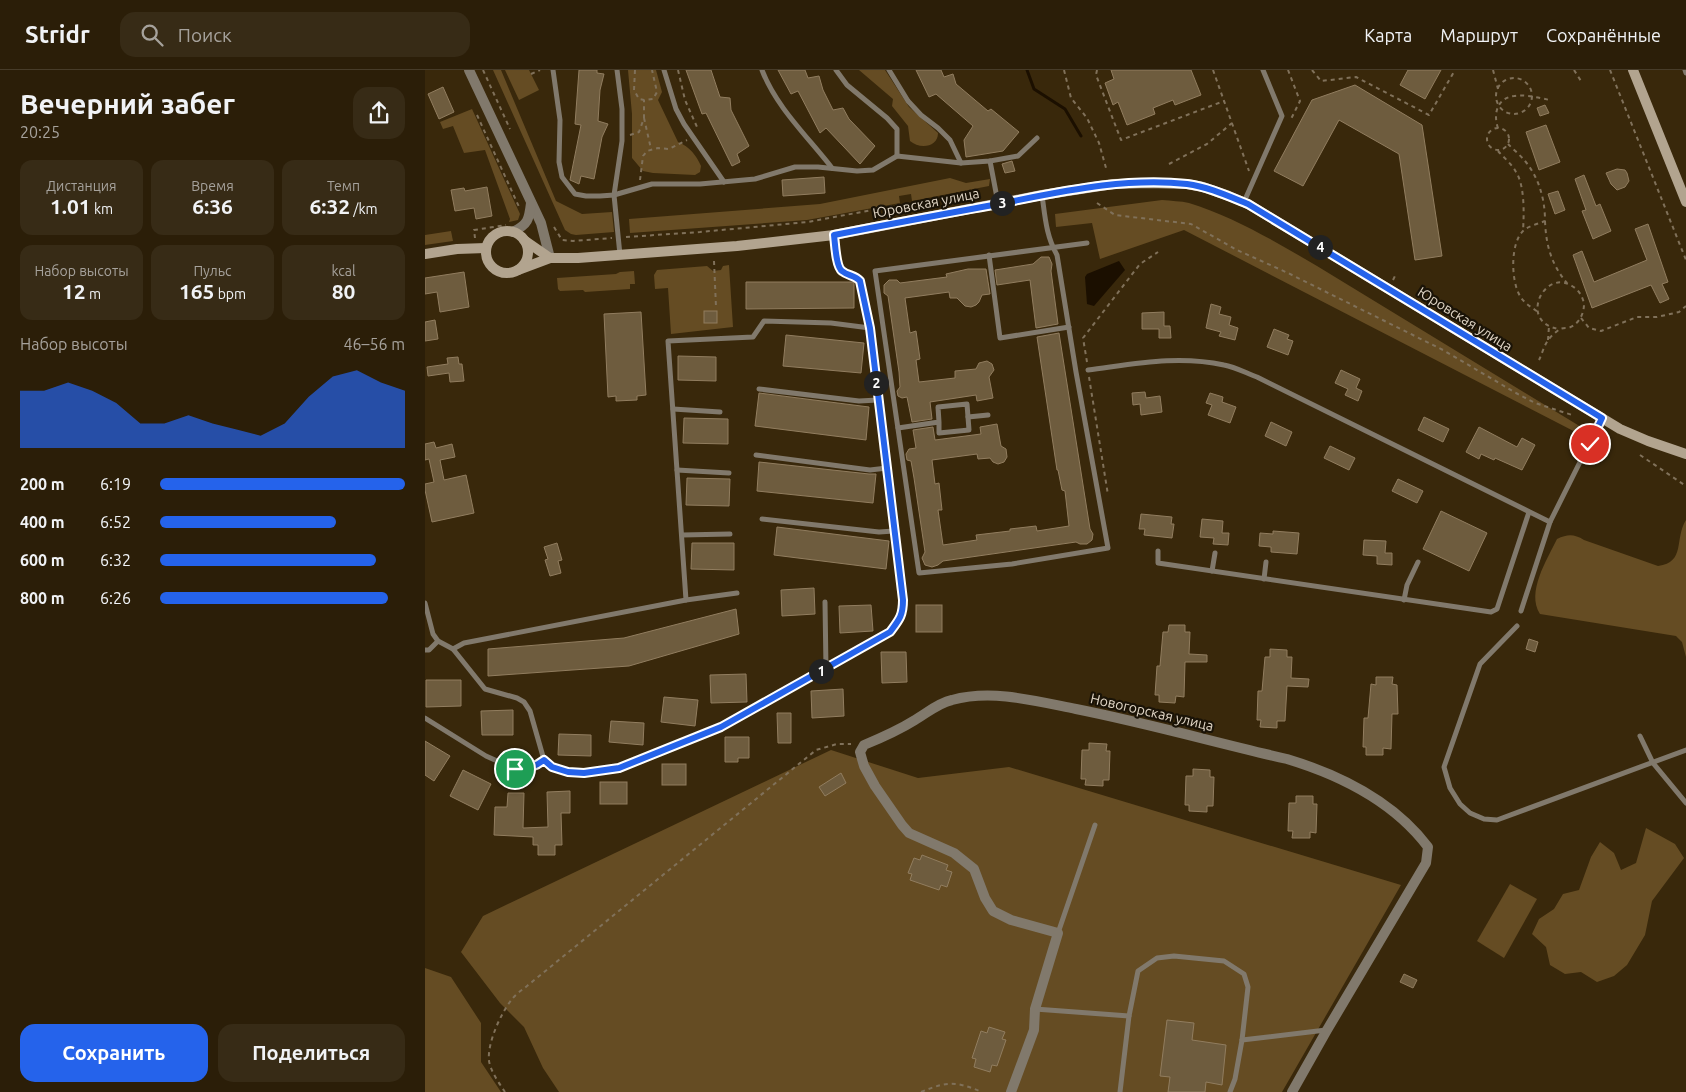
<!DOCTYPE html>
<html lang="ru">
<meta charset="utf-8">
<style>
:root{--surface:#2b1e08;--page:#372b16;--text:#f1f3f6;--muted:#a6a29c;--line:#473c29;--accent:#2563eb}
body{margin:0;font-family:Ubuntu,sans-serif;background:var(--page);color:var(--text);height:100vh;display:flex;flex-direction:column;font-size:19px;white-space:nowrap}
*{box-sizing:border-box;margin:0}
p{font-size:16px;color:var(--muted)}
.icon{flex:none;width:28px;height:28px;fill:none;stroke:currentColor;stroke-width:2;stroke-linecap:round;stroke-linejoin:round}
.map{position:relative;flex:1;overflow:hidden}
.sheet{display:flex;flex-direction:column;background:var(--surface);width:425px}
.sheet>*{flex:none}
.pin{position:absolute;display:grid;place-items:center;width:42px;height:42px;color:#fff;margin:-21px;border:2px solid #fff;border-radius:50%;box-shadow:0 1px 5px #0007}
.km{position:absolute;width:25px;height:25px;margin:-12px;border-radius:50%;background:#222;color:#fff;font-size:14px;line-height:25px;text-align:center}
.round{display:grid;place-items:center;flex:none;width:52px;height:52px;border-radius:15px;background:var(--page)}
.headline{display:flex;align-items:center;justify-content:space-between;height:85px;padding:0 20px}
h1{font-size:28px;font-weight:600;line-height:38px}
.figures{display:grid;grid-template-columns:repeat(3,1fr);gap:8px;height:85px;padding:5px 20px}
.figures div{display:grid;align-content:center;border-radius:12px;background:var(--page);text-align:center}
.figures b{font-size:21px;font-weight:600}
.figures small{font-size:14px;font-weight:400}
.figures p{font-size:14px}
.chart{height:140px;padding:10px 20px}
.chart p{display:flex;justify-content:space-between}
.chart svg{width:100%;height:90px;margin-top:5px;fill:var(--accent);opacity:.7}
.button{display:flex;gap:10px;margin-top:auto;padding:10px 20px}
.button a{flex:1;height:58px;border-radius:15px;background:var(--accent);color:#fff;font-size:20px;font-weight:600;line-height:58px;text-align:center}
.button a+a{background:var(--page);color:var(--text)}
ul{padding:0 20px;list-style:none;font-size:16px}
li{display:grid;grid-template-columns:80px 60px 1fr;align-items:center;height:38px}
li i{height:12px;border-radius:6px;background:var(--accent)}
header{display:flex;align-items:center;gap:30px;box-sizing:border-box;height:70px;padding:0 25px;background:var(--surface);border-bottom:1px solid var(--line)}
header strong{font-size:24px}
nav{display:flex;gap:28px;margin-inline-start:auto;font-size:18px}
.search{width:350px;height:45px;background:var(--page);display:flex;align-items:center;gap:12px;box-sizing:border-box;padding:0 18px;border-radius:15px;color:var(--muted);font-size:19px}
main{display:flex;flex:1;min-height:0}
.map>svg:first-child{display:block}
.green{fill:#654c23}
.water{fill:#1b0f00}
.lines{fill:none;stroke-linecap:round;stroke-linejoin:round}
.stream{stroke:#1b0f00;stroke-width:3}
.building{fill:#6e5c3e;stroke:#917d5f}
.path{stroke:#80715a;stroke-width:2;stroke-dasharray:4 4;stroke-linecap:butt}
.lane{stroke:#81796c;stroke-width:5}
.street{stroke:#81796c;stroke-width:10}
.secondary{stroke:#b2a48f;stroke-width:10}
.route-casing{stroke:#fff;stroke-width:10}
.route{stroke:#2563eb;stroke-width:6}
.labels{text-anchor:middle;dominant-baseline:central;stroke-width:4.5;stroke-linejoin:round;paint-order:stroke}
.street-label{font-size:14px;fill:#e1d6c6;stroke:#1a1307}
</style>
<header>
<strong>Stridr</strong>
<div class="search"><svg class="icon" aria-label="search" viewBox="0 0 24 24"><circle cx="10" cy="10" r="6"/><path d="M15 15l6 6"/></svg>Поиск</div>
<nav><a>Карта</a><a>Маршрут</a><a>Сохранённые</a></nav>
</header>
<main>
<section class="sheet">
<div class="headline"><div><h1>Вечерний забег</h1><p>20:25</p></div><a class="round"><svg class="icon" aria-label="share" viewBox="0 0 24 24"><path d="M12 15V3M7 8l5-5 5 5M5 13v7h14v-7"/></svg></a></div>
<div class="figures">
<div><p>Дистанция</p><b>1.01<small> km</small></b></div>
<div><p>Время</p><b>6:36</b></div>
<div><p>Темп</p><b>6:32<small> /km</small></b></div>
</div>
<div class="figures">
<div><p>Набор высоты</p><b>12<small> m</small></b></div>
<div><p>Пульс</p><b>165<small> bpm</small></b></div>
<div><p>kcal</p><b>80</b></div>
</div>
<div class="chart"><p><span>Набор высоты</span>46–56 m</p>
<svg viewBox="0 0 160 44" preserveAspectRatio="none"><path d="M0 44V16L10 16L20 12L30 16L40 22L50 32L60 32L70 28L80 32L90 35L100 38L110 32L120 19L130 9L140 6L150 12L160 16V44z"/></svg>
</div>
<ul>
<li><b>200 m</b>6:19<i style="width:100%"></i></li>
<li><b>400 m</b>6:52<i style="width:72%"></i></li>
<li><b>600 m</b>6:32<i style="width:88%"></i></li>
<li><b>800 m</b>6:26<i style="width:93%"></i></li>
</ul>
<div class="button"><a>Сохранить</a><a>Поделиться</a></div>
</section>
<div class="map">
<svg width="1261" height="1022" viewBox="0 0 1261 1022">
<rect width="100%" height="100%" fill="#39280b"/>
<g class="green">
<polygon points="68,0 76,0 131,131 157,144 187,142 189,162 151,165 146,164 140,160"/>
<polygon points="80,0 104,0 114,20 94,30"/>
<path d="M203,0h28l6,22 -4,8 20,42c12,5 18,13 23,24l-1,6 -5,3 -42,-2 -10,-2 -11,-13v-44z"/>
<path d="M434,0h26l24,37 29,26c0,15 -19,16 -28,8l-2,-15 -16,-20 1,-7z"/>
<polygon points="47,39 95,144 93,150 84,152 85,149 60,80 39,83 28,56 18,59 15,52"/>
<polygon points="525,108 541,113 565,109 564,116 487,131 486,124 474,126 475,133 382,150 205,163 204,149 395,134"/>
<path d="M737,130c9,1 19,1 27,3 45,14 87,39 128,63l274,167 -2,6 -405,-209 -84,29 -8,-36 -36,4 -1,-13z"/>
<polygon points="26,161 28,171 0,175 0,165"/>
<polygon points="304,195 308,257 246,264 243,218 230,219 229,205 232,200 282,196 288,201 296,200 298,196"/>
<polygon points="209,201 210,214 205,214 205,219 160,222 158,220 135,221 133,219 132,208 191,204 195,202"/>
<path d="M1261,450v137l-4,-15 -6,-6 -136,-22c-14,-22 7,-54 17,-75 11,-5 17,-5 27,1l74,26c28,-4 16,-27 28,-46z"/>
<polygon points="406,680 493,708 584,697 976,815 857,1022 134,1022 118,998 99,957 75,933 36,882 58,846"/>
<polygon points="1221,758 1250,774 1259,788 1227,831 1220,865 1202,895 1189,906 1172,912 1156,902 1140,904 1125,895 1121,877 1107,864 1114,849 1129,839 1138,824 1154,820 1166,787 1175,772 1189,783 1196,800 1211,793"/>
<polygon points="1085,814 1112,829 1079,888 1052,871"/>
<polygon points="0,898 26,907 56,953 56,992 76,1022 0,1022"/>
</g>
<polygon class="water" points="694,191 700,200 669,236 662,234 660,207 662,204"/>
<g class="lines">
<polyline class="stream" points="602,0 609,19 640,39 656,66"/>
</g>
<g class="building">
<polygon points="154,0 172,0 172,3 179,4 175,20 173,51 183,54 177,67 169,109 156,106 154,114 145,110 156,55 150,54"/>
<polygon points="261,0 286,0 295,27 305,28 306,40 324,76 312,84 315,92 307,96 281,43 277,44"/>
<polygon points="353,0 380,0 383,8 394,6 398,20 408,40 418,38 424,49 450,76 435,94 401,58 395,63 373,21 366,24"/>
<polygon points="491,0 516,0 519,7 528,4 531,14 563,41 566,39 594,62 578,81 541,87 539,70 548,56 511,24 504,27"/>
<polygon points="686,0 766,0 776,25 750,35 748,30 728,38 730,44 702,55 693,32 688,35 680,13 689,9"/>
<polygon points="983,0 1016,0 1000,29 975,15"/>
<polygon points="930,15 997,55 1017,186 990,190 974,84 914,50 878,116 849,101 887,30"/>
<polygon points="18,17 29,42 14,49 3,24"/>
<polygon points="1120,35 1124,43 1115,46 1112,38"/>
<polygon points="1121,55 1135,92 1114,100 1101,62"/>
<polygon points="587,91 590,101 580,103 577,94"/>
<polygon points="1192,99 1200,100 1202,103 1204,111 1200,117 1192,120 1186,114 1181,103"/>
<polygon points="1159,105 1171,136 1175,134 1186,161 1168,169 1157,141 1161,140 1150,109"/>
<polygon points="399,107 400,123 358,126 357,110"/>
<polygon points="62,117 67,146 51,149 49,138 30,141 26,120 39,118 40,121"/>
<polygon points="1133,121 1140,140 1130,144 1123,124"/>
<polygon points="1223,154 1243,212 1237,214 1244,229 1235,233 1226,215 1167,238 1148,185 1157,181 1169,212 1222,190 1210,159"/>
<polygon points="616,187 624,187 627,194 626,201 633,254 611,258 605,210 572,215 570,200 608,194"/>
<polygon points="543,199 561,199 565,224 557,225 554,232 551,235 546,237 540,236 532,228 525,228 524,222 480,228 485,263 491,261 495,289 491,290 494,312 530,308 530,301 551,299 554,293 562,291 567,294 569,300 564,307 568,328 552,331 551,325 505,332 507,349 487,352 482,327 477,328 473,326 472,321 475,317 474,302 463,226 459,223 459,215 464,210 472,210 475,213 522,207 521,204"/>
<polygon points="39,202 44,237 15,242 12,222 0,224 0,208"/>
<polygon points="321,212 429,212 429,238 321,239"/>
<polygon points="786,234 796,237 794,244 806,247 804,255 813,258 810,270 794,266 796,262 781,258"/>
<rect x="279" y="241" width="13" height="12"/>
<polygon points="216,242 221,325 212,326 212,330 191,331 191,326 183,327 179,244"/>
<polygon points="739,242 739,256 745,256 746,268 734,268 734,259 717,259 717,243"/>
<polygon points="10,250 13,269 0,271 0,252"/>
<polygon points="849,259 864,265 862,269 868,271 863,285 842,277"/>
<polygon points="634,263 665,459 668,464 667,470 662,474 655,474 651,472 518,491 513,495 507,497 500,495 497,488 500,482 489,408 486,391 482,390 481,384 484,379 491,378 488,360 508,357 510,370 556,364 555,357 572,354 576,376 581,379 582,387 579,392 573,394 568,392 565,388 553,389 552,384 507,390 510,414 514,413 517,440 513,440 518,475 552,470 551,465 585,461 585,459 611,456 612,461 644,456 640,421 637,420 633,400 632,400 612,267"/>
<polygon points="361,265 439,273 436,303 358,296"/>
<polygon points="253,286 291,287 291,311 253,310"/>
<polygon points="33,287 34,294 37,294 39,311 25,312 24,303 3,306 2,297 23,294 22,288"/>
<polygon points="916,300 935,309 931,318 937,321 933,331 920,325 923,319 910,313"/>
<polygon points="720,322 721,328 735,326 737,342 716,345 715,334 708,335 707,323"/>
<polygon points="334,323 444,337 441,370 330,356"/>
<polygon points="785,323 798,327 797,332 811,337 805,353 783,345 787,335 781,333"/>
<polygon points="999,347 1024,359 1018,372 993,360"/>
<polygon points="259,348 303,349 303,374 258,373"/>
<polygon points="846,352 867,362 861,376 840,366"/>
<polygon points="1054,357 1092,377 1097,368 1110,375 1097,400 1070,388 1069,390 1056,384 1054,389 1041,382"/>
<polygon points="9,372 11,378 27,374 30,387 15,390 19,410 41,405 49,443 7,452 0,420 0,414 9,412 4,389 0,390 0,374"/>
<polygon points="905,376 930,388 924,400 899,388"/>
<polygon points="334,392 444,404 451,404 448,433 332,421"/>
<polygon points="262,408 305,409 304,436 261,435"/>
<polygon points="973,409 998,421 992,433 967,421"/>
<polygon points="1016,441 1062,463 1044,501 998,479"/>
<polygon points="716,444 747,447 746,454 749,454 747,468 719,465 720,459 714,459"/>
<polygon points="777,449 798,451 797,463 804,463 803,475 788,474 789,468 775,467"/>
<polygon points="352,457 464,471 461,499 349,485"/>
<polygon points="848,461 874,463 872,484 846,482 846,477 834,476 835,463 848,464"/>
<polygon points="939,470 961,471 960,483 967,483 967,495 952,494 952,486 938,485"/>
<polygon points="132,473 137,490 133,491 136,503 125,506 120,490 123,489 119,477"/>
<polygon points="267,473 309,473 309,500 266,499"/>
<polygon points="389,518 390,544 357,546 356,520"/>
<polygon points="446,535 448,561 415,563 414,536"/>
<rect x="491" y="535" width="26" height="27"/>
<polygon points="311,539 314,564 204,596 63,606 63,579 199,568"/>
<polygon points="744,555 760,555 760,562 765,562 764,584 782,585 782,592 760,592 759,627 751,626 750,633 734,632 734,625 730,625 732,596 735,596 738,562 743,562"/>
<polygon points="1104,569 1113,572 1110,582 1101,579"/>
<polygon points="845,579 862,580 862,587 867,587 866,608 884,609 883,617 862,616 860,651 852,651 852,658 835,657 836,650 832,650 833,621 837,621 840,587 845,587"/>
<polygon points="456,582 481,582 482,612 457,613"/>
<polygon points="321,604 322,632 286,633 285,605"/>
<polygon points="951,607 968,607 967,614 972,615 973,644 967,644 966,679 958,678 958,685 941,685 941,677 938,677 939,648 943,648 946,614 951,615"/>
<polygon points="1,610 36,610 36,636 1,637"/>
<polygon points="418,619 419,646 387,648 386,621"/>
<polygon points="239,627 273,630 270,656 236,652"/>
<polygon points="88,640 88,665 57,665 56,641"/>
<polygon points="352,643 366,643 366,673 353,673"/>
<polygon points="186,651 219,653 218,675 184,672"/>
<polygon points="134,664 166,665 166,686 133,685"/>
<polygon points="300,667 324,667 324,688 313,688 313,692 300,692"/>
<polygon points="0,671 25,686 9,711 0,705"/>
<polygon points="664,673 682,674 681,681 685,681 684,710 678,710 678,716 660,715 661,709 656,709 657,680 664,680"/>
<rect x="237" y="694" width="24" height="21"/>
<polygon points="768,699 785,700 785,707 789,707 788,736 782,736 782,742 764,741 764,735 760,735 761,706 768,706"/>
<polygon points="38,700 66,714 53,740 25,726"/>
<polygon points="416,703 421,713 400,726 394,717"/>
<rect x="175" y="712" width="27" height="22"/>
<polygon points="145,721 145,743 136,743 137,775 130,775 130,785 113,785 113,775 108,775 108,767 69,765 70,737 82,737 83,723 99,723 98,758 123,757 122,722"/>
<polygon points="871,726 888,726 888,734 892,734 891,763 885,762 885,768 867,768 868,761 863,761 864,733 871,733"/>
<polygon points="497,785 523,795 521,800 527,802 522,817 516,815 514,820 485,810 487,804 483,803 489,788 495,790"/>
<polygon points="979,904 992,910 988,918 975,912"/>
<polygon points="742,950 769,953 767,970 801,975 797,1015 781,1012 780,1022 743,1022 745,1007 735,1006"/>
<polygon points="564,957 580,962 577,969 581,970 572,996 567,995 565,1002 549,997 551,989 547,988 556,961 562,963"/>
</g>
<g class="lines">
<g class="path">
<polyline points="58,0 85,59"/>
<polyline points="210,0 209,20 214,29 219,30 228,29 232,22 227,0"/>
<polyline points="253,0 260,30 272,57"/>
<polyline points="639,0 646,28 662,48 674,73 681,98"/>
<polyline points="672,0 671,5 696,70 799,31"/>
<polyline points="788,0 824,101"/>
<polyline points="863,0 875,31 865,51"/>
<polyline points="887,0 896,11 931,7 1004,45 1030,0"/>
<polyline points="1068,0 1073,19"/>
<polyline points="1149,0 1156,11"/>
<polyline points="1185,0 1261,190"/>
<polyline points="106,4 115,0"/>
<circle cx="1089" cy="26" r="18"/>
<polyline points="52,45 95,139"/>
<polyline points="219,48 226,79"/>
<path d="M1073,58c-5,-14 -1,-30 16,-32 12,-2 25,2 36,4"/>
<circle cx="1073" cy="69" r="11"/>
<polyline points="205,65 214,62 219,48 219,30"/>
<path d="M1083,74c5,5 12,11 17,17 14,17 20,38 20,60 -7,3 -17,5 -22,10 -13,13 -12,50 -3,65 4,7 11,11 18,16"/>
<path d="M1073,81c5,6 14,13 18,21 9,14 8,43 7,59"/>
<polyline points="744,94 782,74 807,53"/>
<polyline points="215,110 218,86 222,81 233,78 244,79 262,70"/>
<polyline points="672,133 690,145 766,154 812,180 863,203 1018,280 1091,323 1110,333 1147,345"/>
<path d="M1120,151c1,24 6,43 22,62"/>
<polyline points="129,157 137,170 148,171 187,168"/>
<polyline points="201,167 275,162 383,152 479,134"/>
<polyline points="50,168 49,160 81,155"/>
<polyline points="289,191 291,237"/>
<polyline points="968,210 971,204"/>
<polyline points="1156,248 1164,258 1176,261 1212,247 1232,247 1254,242 1261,236"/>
<polyline points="1123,270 1124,256"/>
<path d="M1114,290c3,-6 5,-15 10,-21 2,-3 8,-8 11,-10 2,-1 5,-1 8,-1 10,-3 16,-13 16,-24 -1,-6 -4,-12 -9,-16 -30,-24 -59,36 -15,41"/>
<polyline points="662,292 658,268 715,194 733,182"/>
<polyline points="664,307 683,425"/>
<polyline points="1215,385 1261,416"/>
<path d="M80,1022c-6,-9 -14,-20 -16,-31 -2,-18 12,-48 23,-62 4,-5 10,-9 15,-13l289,-236 21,-6h14"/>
<path d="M496,1022c27,-11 34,-11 61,0"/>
</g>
<g class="lane">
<polyline points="128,0 135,50 134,92 137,107 150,124 161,126 175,126 189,125 227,114 275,114 330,109 370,97 393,97 432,101 448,100 472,86 536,93 565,91 593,86 612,68"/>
<polyline points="192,0 197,39 197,71 189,125 195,185"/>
<polyline points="239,0 251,39 259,54 299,112"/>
<path d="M337,0c14,37 46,67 70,98"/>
<polyline points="411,0 422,15 462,48 472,59 472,86"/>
<polyline points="464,0 483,31 496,45 513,58 525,70 536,93"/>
<polyline points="1260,0 1261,3"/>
<polyline points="565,91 573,133"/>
<path d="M617,125c3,21 4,41 15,60l19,117 32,176 -96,16 -93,9 -44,-302 212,-28"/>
<polyline points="819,132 857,46 838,0"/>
<polyline points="564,185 575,268 644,257"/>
<path d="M663,300c47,-6 89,-15 136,-5 11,2 22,8 33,12l293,145"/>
<polyline points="334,319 434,331 453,330"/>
<polyline points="248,339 295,342"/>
<polyline points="543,347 563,345"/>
<polyline points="473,358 514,352 513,337 542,334 544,360 514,363 514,352"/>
<polyline points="331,385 445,400 462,398"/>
<polyline points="252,400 304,403"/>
<polyline points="337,449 454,462 469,461"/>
<polyline points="257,465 305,464"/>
<polyline points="733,481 733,493 1066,542 1072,539 1104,442"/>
<polyline points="787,501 790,483"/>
<polyline points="839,509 841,492"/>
<polyline points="261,530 312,523"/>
<polyline points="979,530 982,515 993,492"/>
<polyline points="400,532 401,599"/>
<path d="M0,533l8,31 5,7 15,8 32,40 32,9 7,4 6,9 14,49 8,7 16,5 16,1 36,-5 101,-41 169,-95 13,-19v-13l-33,-272 -10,-47c-5,-6 -12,-5 -18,-10 -6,-4 -7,-28 -8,-36"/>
<polyline points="1096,541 1125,452 1177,348"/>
<polyline points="1092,556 1055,594 1019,697 1025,718 1035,734 1045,743 1059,749 1072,750 1261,680"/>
<polyline points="28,579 39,573 261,530 243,271 328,267 339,251 406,253 445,258"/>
<polyline points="0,580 4,580 13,571"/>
<polyline points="0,648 61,686 90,699 102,699 112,696 119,690"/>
<polyline points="1215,666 1228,693 1261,733"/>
<polyline points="633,863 670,755"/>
<polyline points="610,939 704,946 713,901 732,888 749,886 799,891 819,904 823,917 817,970 810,1009 805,1022"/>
<polyline points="817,970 901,960"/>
<polyline points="695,1022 704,946"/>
</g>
<g class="street">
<polyline points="44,0 116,153 125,188"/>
<path d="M88,162c15,-8 16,-12 18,-29"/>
<path d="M586,1022l23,-62 1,-21 23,-76 -47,-13 -18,-9 -8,-13 -11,-29 -20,-16 -45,-20 -7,-8 -27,-39 -11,-20 -4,-14 4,-7c17,-7 35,-15 51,-25 12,-7 23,-17 37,-20 40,-11 84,1 124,9 71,14 141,34 211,50 53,16 107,43 141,88l-2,16 -99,167 -35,62"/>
</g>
<g class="secondary">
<polyline points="1208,0 1261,132"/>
<circle cx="82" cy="182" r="21"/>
<polyline points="99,170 125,188"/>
<polyline points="0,184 32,179 61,178"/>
<polyline points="93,200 125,188 153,188 312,176 409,165 617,125 688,114 724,113 762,114 778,117 804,126 823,134 1195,359 1223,371 1261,384"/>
</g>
</g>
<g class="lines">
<defs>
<path id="route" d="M90,699c12,0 20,-2 29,-9l8,7 16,5 16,1 35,-5 102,-41 169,-95c9,-12 13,-16 13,-32l-33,-272 -10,-47c-5,-6 -12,-5 -18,-10 -6,-4 -7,-28 -8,-36 55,-11 110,-21 164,-31 62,-12 126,-27 189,-20 22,3 41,12 61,20l354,214 -12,26"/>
</defs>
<use href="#route" class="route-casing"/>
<use href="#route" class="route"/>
</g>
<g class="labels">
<g class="street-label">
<text transform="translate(501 133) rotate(-11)">Юровская улица</text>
<text transform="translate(1040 249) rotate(32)">Юровская улица</text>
<text transform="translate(727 642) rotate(13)">Новогорская улица</text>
</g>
</g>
</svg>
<div class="pin" style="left:90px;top:699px;background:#1e9e55"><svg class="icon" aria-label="arrive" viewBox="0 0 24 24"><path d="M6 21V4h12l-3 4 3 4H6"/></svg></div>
<div class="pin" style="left:1165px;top:374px;background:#d93025"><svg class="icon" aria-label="check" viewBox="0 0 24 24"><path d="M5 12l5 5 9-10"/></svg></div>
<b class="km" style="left:396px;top:601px">1</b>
<b class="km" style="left:451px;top:313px">2</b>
<b class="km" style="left:577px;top:133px">3</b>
<b class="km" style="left:895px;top:177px">4</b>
</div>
</main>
